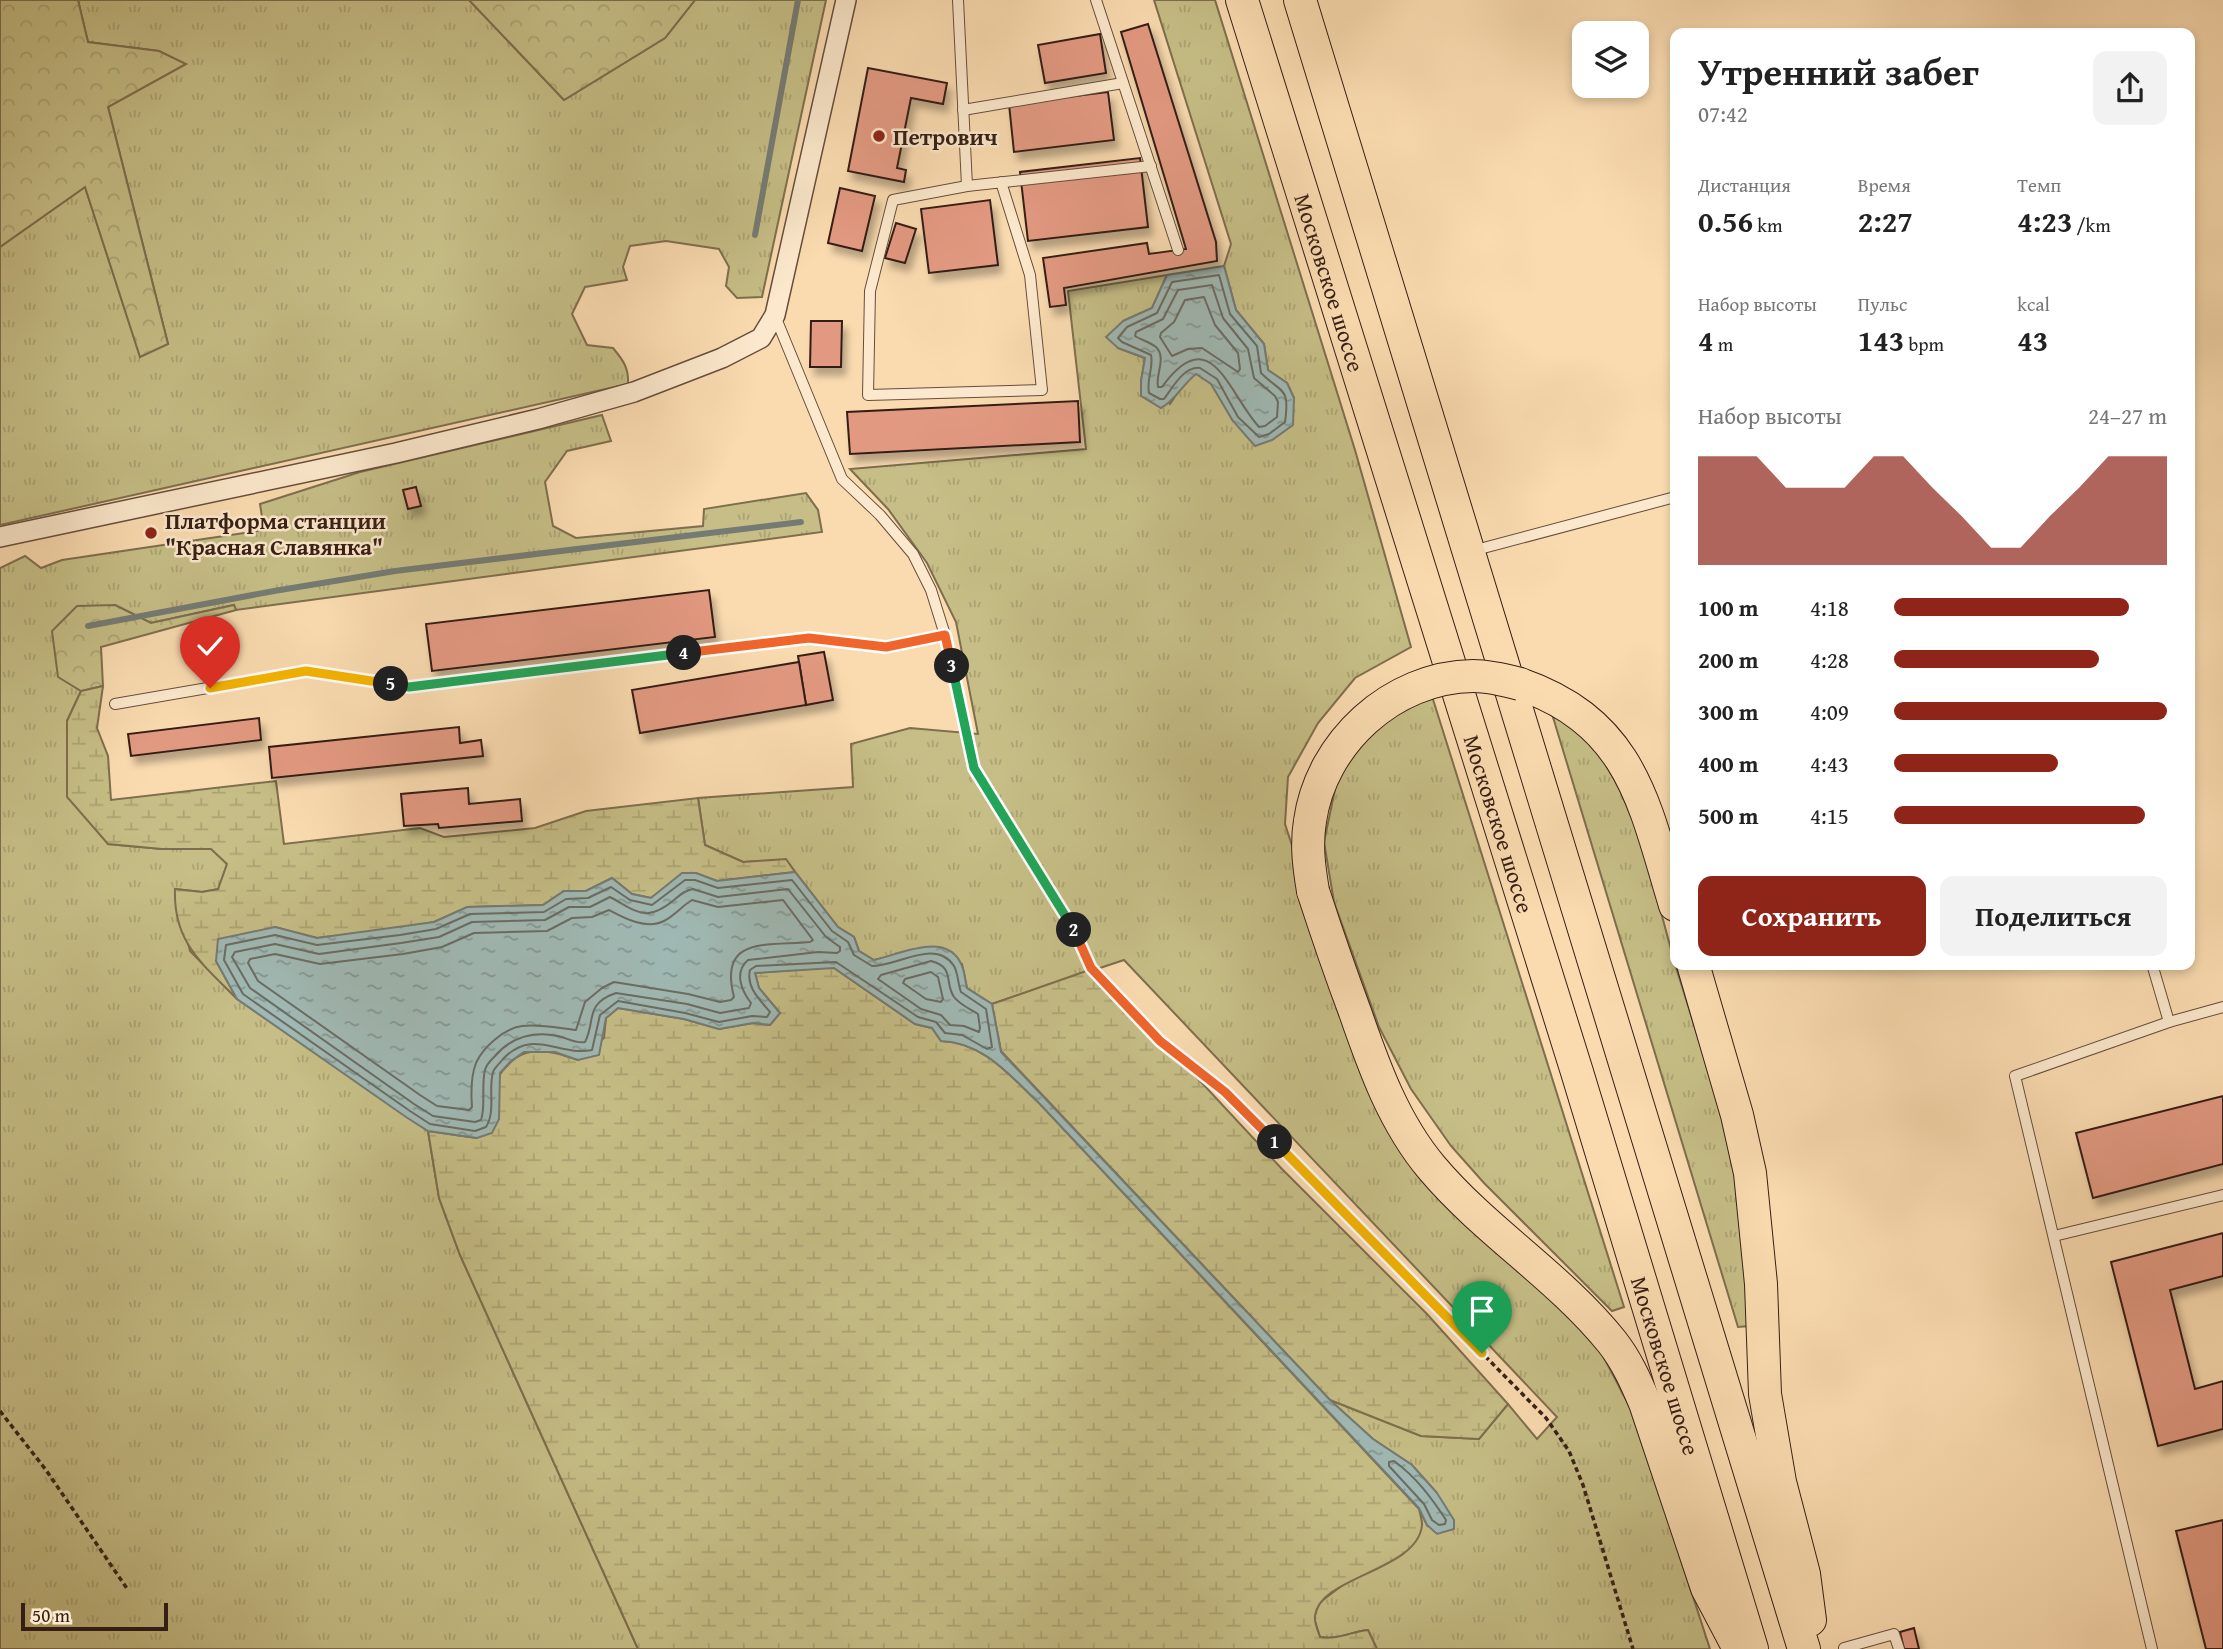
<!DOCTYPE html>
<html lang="ru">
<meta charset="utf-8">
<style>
:root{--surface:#fff;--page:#f2f2f2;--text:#222;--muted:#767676;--accent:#8f2418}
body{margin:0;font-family:"Gentium Book Plus",serif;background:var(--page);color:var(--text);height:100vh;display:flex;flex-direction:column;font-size:26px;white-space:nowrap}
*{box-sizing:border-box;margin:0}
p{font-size:23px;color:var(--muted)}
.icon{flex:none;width:38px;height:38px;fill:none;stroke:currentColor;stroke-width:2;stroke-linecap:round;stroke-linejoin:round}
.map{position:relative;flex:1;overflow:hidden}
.drawer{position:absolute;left:1670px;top:28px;width:525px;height:942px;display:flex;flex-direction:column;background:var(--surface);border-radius:14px;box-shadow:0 4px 10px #0003}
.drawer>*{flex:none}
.tools{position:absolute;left:1572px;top:21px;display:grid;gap:14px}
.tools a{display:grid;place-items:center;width:77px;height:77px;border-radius:14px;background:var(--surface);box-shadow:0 4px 10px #0003;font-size:35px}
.scale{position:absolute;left:21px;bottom:18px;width:147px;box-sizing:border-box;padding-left:7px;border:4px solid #351f15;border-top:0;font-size:19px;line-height:24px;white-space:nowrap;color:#351f15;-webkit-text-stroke:5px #fce8cc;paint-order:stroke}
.pin{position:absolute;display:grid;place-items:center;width:60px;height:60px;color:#fff;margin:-72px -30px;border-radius:50% 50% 50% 0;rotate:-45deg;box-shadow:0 0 7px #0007}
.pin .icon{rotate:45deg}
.km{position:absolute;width:35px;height:35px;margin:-18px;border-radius:50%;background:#222;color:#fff;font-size:19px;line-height:35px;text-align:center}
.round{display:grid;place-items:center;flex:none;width:74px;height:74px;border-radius:14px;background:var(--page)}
.headline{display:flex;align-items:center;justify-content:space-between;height:119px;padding:0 28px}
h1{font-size:38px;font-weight:600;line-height:52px}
.metrics{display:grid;grid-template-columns:repeat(3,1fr);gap:10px;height:119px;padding:7px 28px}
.metrics div{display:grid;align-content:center}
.metrics b{font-size:30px;font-weight:600}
.metrics small{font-size:19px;font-weight:400}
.metrics p{font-size:19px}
.chart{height:196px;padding:14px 28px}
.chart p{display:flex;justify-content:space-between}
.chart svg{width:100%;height:126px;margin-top:7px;fill:var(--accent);opacity:.7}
.primary-button{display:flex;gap:14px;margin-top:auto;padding:14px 28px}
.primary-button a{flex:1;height:80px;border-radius:14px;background:var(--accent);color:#fff;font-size:28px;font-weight:600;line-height:80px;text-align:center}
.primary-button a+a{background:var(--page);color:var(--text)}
ul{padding:0 28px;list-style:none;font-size:23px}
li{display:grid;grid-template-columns:112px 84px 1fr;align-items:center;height:52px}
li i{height:18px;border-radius:9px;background:var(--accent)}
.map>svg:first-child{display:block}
.grass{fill:url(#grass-tufts);stroke:#7e6e4e;stroke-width:2}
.forest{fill:url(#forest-crowns);stroke:#7e6e4e;stroke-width:2}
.wetland{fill:url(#wetland-marsh);stroke:#7e6e4e;stroke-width:2}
.water{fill:url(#water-ripples);stroke:#757b74;stroke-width:2}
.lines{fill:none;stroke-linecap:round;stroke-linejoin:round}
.shore{stroke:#6a6c64;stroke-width:2}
.stream{stroke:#757b74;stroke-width:6}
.building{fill:#e29981;stroke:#351f15;stroke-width:2;filter:url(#shadow)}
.service-casing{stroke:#664e3c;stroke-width:12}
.minor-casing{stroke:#664e3c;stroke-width:22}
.trunk-casing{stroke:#351f15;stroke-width:34}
.path{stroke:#351f15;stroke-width:3.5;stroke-dasharray:5 3.5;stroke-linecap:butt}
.service{stroke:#fce8cc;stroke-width:10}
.minor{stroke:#fce8cc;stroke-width:19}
.trunk{stroke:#fadbb0;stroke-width:32}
.trunk-bridge-casing{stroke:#351f15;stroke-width:34;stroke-linecap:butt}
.trunk-bridge{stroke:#fadbb0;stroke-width:32}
.split-1-casing{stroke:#fff;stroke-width:14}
.split-2-casing{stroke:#fff;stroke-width:14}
.split-3-casing{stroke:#fff;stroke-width:14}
.split-4-casing{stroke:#fff;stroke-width:14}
.split-5-casing{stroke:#fff;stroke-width:14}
.split-6-casing{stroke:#fff;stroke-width:14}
.split-1{stroke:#f5b400;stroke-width:9}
.split-2{stroke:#f0652b;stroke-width:9}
.split-3{stroke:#22a559;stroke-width:9}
.split-4{stroke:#f0652b;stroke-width:9}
.split-5{stroke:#22a559;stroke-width:9}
.split-6{stroke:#f5b400;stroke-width:9}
.poi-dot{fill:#8f2418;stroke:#fce8cc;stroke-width:2.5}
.labels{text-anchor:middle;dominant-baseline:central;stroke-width:5;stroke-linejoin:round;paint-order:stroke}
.poi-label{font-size:23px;font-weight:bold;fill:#351f15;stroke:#fce8cc;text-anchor:start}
.street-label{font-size:23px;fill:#351f15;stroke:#fce8cc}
</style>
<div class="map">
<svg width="2223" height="1649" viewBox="0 0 2223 1649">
<defs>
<pattern id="grass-tufts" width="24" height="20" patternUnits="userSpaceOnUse" patternTransform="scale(1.75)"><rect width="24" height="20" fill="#c6be86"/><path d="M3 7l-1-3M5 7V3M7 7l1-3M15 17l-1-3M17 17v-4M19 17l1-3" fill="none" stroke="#aba373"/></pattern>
<pattern id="forest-crowns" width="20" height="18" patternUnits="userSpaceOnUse" patternTransform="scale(1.75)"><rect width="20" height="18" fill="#c6be86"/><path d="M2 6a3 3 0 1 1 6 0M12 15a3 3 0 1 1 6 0" fill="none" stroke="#aba373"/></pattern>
<pattern id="wetland-marsh" width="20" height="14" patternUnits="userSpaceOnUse" patternTransform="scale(1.75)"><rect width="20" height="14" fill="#c6be86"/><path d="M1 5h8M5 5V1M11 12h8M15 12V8" fill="none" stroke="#aba373"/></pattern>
<pattern id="water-ripples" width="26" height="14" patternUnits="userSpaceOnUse" patternTransform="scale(1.75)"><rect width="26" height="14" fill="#a0b9b4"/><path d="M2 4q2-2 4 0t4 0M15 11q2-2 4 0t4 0" fill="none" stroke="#839691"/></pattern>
<filter id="shadow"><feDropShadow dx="4.5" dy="8" stdDeviation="3.5" flood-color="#0004"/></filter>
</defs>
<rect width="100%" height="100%" fill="#fadbb0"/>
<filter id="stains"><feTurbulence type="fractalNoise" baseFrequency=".00286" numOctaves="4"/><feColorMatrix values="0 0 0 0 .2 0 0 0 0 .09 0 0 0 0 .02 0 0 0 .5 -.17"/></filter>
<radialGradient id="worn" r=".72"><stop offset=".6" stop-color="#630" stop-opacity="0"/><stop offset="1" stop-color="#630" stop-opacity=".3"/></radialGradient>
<g class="grass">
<path d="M78,0h391l95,100 101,-62 30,-38h131l-64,297 -25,1 -11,-12 3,-19 -10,-18 -53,-8 -36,5 -7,21 4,13 -42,7 -13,27 15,31 26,3c10,12 16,20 15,36l-628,141v-278l85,-60 55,169 28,-12 -60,-237 77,-43 -26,-13 -71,-9z"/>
<path d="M1154,0h61l140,450 56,197 -56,31 -37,45 -30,54 -3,47 90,272 217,239 42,80 76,234h-333l-9,-19c-20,2 -28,10 -48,7l-6,-19 5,-15 103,-78 -3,-16 8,16 10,-32 -25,-28 -39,-26 -43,-39 91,36 58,3 29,-35 29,35 20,-22 -433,-457 -132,44 -25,-16 -5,-24 -71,-8 -17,4 -15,-9 -5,-14 -16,-10 -52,-67 -43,2 -38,-17 -7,-47 155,-11 -2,-43 59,-16 68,6 -22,-112 -29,-59 -39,-54 -38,-40 236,-20 -18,-158 99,-16 -15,33 -29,13 -5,27 27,10 -4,23 29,23 12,-18 14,-13 15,10 22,38 61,-23 -7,-15 -19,-13 -4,-26 -28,-34 -12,-44 7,-22z"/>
<polygon points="602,415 611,441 567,451 545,482 553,526 576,538 703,526 704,509 806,493 818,510 822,532 236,610 234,605 151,623 115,605 58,676 81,691 67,721 108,844 162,849 212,849 227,864 219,889 202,892 175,889 190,951 237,999 428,1131 439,1198 460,1255 638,1649 0,1649 0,568 25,556 41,568 62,560 264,530 260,504 360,472"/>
<polygon points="1431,693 1624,1307 1612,1311 1484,1183 1451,1146 1411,1089 1379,1027 1334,902 1324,842 1337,780 1363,741 1389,714"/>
<polygon points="1549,704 1578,725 1612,772 1639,831 1675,964 1720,1108 1746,1224 1750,1326 1738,1327"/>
</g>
<g class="forest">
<polygon points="0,0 78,0 88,42 159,51 186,64 108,107 168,344 140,357 85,187 0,247"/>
<polygon points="469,0 695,0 665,38 564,100"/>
<polygon points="115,605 151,623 234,605 236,610 101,647 103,686 81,691 58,677 52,631 77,606"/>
</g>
<g class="wetland">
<path d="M103,686l-6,42 11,28 3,44 165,-19 8,63 136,-16 24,9 91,-9 51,-17 112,-13 7,47 38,17 43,-3 9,13 -78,9 -21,-8 -14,1 -31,24 -19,-4 -20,-16 -26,13h-22l-21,14 -75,2 -34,15 -35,6 -82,10 -42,-11 -59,34 21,38c-34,-35 -64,-56 -62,-110l27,3 16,-3 9,-25 -16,-15h-49l-54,-5 -41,-47v-76l14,-30z"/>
<path d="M819,968h15l81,56 17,4 9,13c43,1 70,36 99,63l379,405c1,4 3,11 3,16 -4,46 -103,51 -107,91 -1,6 3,15 5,21 19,3 30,-5 48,-7l9,19h-739l-178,-394 -21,-57 -11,-67 48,7 23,-19c-1,-14 -4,-31 1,-44 1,-3 5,-7 7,-9 20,-23 45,-15 71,-6l26,-22 2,-20 12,-10 66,11 35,10 34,-6 17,2 10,-12 -21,-25 -4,-15z"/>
<polygon points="1095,968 1282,1169 1427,1314 1508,1404 1479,1439 1421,1436 1330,1400 1001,1051 992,1004"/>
</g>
<g class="water">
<path d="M1224,266l12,44 28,34 4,26 19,13 7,15 -1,27 -21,15 -17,6 -22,-25 -22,-37 -15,-10c-13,10 -21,27 -35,34l-20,-12v-15l4,-23 -27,-10 -12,-11 17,-16 29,-13 15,-33z"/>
<path d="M795,872l43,55 16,10 5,14 15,9c27,-6 74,-30 88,6 3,7 3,15 5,22l25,16 9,48 329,348 43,39 39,26 25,28 17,27v9l-17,5 -10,-9 -8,-17 -379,-404c-29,-27 -56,-62 -99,-63l-9,-13 -17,-4 -81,-56 -79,5 4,15 21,25 -10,12 -17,-2 -34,6 -35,-10 -66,-11 -12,10 -7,37 -21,5 -23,-8h-31l-13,9 -11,12 -1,46 -7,14 -15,5 -49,-7 -22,-14 -169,-118 -21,-38 2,-22 57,-12 42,11 117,-16 33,-15 76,-2 21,-14h22l26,-13 20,16 19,4 31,-25h14l21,8z"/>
</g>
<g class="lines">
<g class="shore">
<path d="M1219,275l11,39 27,32 4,27c21,21 29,13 24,49l-16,12 -10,3 -21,-20 -21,-38 -17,-11c-16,-2 -27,19 -36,31h-4l-11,-6c-3,-13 5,-26 2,-38l-29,-13 -4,-4 9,-11 30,-14 15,-31z"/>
<path d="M1212,285l11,33 25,31 6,29 21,18 3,6 -1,15 -12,9 -6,1c-31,-34 -48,-108 -97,-40h-4c-3,-12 9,-29 -2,-40 -6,-5 -15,-7 -21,-11l1,-4 27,-13 15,-29z"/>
<polygon points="1204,297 1215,325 1238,353 1240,369 1238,372 1202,348 1188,349 1172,356 1160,337 1161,333 1174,322 1185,300"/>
<path d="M685,880h10l23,8 74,-8 40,51 16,11 6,13 18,11c26,0 64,-28 82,0 4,7 4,18 7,26l25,17 6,38 -5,2 -25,-14 -17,-2 -9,-11 -18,-5 -82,-55 -80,4 -6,4c-4,17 9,29 20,42l-3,5 -15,-1 -33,6 -34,-9 -67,-12 -18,14 -8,35c-32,7 -59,-23 -89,9 -3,4 -8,8 -10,13 -5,18 3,39 -7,55l-11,4 -45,-7 -20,-13 -167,-117 -19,-34 2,-15 49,-10 42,10 83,-10 36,-6 34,-15 74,-2 22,-13 22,-1 23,-11 19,13 22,5z"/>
<path d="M693,889l25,8 70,-8 38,48 14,10v4l-3,2 -19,-1 -70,8c-14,12 -7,30 3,43l-2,5 -29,5 -33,-9 -71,-11c-32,11 -20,28 -31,49 -10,2 -17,-4 -27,-6 -25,-5 -47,1 -64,21 -4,4 -8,8 -9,13 -4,16 1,36 -4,50l-6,2 -42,-6 -19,-12 -164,-116 -18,-31 3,-5 40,-8 44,10 82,-11 38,-6 33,-15 73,-2 24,-13h21l20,-10c28,15 36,26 64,3 6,-5 11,-10 19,-11z"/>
<path d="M692,900l26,7 65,-7 30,40 -3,2c-43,4 -92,-6 -76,55l-3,3 -11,2 -32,-8 -74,-12 -12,6 -17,14 -9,28c-18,-2 -35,-6 -54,-4 -17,2 -39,21 -46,37 -5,13 -5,31 -4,44l-3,3 -32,-4 -17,-11 -162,-114 -10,-18 2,-4 25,-5 45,10 83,-10 39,-7 32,-14 73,-2 25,-13 20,-1 17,-7c15,8 37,20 55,11 10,-5 18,-15 28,-21z"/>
<path d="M931,961c24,6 13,21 23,36 5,7 16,12 24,17l2,14 -1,4 -15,-6 -14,-1 -9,-10 -20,-6 -43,-30 3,-4z"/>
<polygon points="931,972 938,977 943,999 941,1002 926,999 903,983 905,979"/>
<path d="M1394,1461c22,16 37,36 52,59l-1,4 -6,1 -7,-5 -8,-16 -35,-38v-4z"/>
</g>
<g class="stream">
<polyline points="755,235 798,0"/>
<polyline points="88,626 274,591 395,571 801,522"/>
</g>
</g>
<g class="building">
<polygon points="1148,24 1216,242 1217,261 1064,288 1066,305 1050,307 1043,258 1147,243 1149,254 1186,249 1121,32"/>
<polygon points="1100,34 1106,73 1045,83 1038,45"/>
<polygon points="868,68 947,83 943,104 911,98 897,168 906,170 904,182 848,171"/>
<polygon points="1108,92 1114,140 1014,152 1009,104"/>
<polygon points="1140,158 1148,227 1028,241 1020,172"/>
<polygon points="840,188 875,196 862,251 828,243"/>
<polygon points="990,200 998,265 929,273 921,209"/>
<polygon points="896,223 916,229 905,263 885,258"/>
<polygon points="811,321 842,321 841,367 810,367"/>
<polygon points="1078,401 1080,442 850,454 847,412"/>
<polygon points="416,487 421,506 408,509 403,490"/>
<polygon points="709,590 715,637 432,671 426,624"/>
<polygon points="824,652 833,700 806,705 798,656"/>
<polygon points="799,662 806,705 640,733 632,690"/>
<polygon points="259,718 261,740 131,756 128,734"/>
<polygon points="459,727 460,743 481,740 483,756 272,778 269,747"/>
<polygon points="468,788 469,804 520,799 522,821 439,828 438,824 404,826 401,794"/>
<polygon points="2223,1096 2223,1164 2093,1198 2076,1133"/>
<polygon points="2223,1233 2223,1276 2170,1290 2195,1389 2223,1381 2223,1429 2158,1446 2111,1262"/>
<polygon points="2223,1520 2223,1649 2206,1649 2176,1531"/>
<polygon points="1914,1628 1919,1649 1904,1649 1900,1632"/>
</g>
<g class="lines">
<defs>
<g id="service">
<polyline points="958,0 967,186"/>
<polyline points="1096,0 1178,250"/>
<polyline points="963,110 1123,83"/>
<polyline points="1001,182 1030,275 1042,390 868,395 870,291 893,200 967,186 1151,166"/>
<polyline points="775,316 842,479 880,515 913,554 931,590 945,635 974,768"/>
<polyline points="1472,551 1675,497"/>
<polyline points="115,704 306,671 409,687 809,638 886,647 945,635"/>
<polyline points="2152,964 2169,1022"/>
<polyline points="2054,1236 2223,1195"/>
<polyline points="1844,1648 1894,1634 1899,1649"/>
<polyline points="2152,1649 2015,1076 2169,1022 2223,1007"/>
</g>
<polyline id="minor" points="0,537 396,453 538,419 634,392 722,358 761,338 775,315 846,0"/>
<g id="trunk">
<path id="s1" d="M1242,0l335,1072 175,577"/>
<polyline points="1300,0 1804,1649"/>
<path d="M1520,684c112,39 124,119 155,221"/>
<path d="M1313,891c13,40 27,81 42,121 19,55 39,111 77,156 54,64 128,109 180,174 15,19 24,40 33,61l62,185 29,55"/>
<polyline points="1693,964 1737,1115 1750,1173 1761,1284 1765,1394 1780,1482 1804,1574 1810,1620"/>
</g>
</defs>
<use href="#service" class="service-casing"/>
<use href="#minor" class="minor-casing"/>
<use href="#trunk" class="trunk-casing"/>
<g class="path">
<polyline points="980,779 1070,920 1091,968 1160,1040 1225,1092 1546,1418 1569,1451 1583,1485 1633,1649"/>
<polyline points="0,1411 46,1470 128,1590"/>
</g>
<use href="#service" class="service"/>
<use href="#minor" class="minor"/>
<use href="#trunk" class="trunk"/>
<defs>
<path id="trunk-bridge" d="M1313,891c-4,-24 -7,-46 -3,-70 11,-78 82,-144 163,-145 16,0 32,4 47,8"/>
</defs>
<use href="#trunk-bridge" class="trunk-bridge-casing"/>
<use href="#trunk-bridge" class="trunk-bridge"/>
</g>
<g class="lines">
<defs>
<polyline id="split-1" points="1275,1142 1482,1353"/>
<polyline id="split-2" points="1074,930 1091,968 1160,1041 1225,1092 1275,1142"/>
<polyline id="split-3" points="952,666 974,768 1074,930"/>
<polyline id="split-4" points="684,653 809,638 886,647 945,635 952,666"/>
<polyline id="split-5" points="391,684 409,687 684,653"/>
<polyline id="split-6" points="210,688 306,671 391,684"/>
</defs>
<use href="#split-1" class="split-1-casing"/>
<use href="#split-2" class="split-2-casing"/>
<use href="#split-3" class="split-3-casing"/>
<use href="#split-4" class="split-4-casing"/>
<use href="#split-5" class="split-5-casing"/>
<use href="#split-6" class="split-6-casing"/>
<use href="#split-1" class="split-1"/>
<use href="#split-2" class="split-2"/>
<use href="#split-3" class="split-3"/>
<use href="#split-4" class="split-4"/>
<use href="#split-5" class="split-5"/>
<use href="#split-6" class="split-6"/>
</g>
<g class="poi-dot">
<circle cx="879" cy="136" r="7"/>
<circle cx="151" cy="533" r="7"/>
</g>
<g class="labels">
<g class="poi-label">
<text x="893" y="136">Петрович</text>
<text x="165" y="520">Платформа станции<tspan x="165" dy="26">"Красная Славянка"</tspan></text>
</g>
<g class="street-label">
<text stroke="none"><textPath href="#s1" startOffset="296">Московское шоссе</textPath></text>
<text stroke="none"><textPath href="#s1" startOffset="863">Московское шоссе</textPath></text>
<text stroke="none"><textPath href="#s1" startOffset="1430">Московское шоссе</textPath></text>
</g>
</g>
<rect width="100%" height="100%" filter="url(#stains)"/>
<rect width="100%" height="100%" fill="url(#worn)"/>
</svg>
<div class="tools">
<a><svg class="icon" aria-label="layers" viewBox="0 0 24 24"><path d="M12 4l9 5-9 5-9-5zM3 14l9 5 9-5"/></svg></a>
</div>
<div class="scale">50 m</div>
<div class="pin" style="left:1482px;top:1353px;background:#1e9e55"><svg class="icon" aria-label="arrive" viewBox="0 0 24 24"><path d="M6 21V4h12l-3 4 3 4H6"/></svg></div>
<div class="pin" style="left:210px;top:688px;background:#d93025"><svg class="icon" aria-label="check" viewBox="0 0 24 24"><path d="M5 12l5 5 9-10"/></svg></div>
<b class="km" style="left:1275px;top:1142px">1</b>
<b class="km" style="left:1074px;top:930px">2</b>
<b class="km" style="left:952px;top:666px">3</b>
<b class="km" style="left:684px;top:653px">4</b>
<b class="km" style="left:391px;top:684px">5</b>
<section class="drawer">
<div class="headline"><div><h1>Утренний забег</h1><p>07:42</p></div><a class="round"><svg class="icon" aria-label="share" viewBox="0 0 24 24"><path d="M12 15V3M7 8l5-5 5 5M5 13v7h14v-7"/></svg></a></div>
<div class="metrics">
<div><p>Дистанция</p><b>0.56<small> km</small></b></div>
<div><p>Время</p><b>2:27</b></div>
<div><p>Темп</p><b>4:23<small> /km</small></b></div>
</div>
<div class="metrics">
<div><p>Набор высоты</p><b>4<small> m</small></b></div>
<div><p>Пульс</p><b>143<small> bpm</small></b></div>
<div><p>kcal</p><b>43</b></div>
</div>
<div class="chart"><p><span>Набор высоты</span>24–27 m</p>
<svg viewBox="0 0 160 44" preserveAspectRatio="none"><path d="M0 44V6L10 6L20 6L30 17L40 17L50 17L60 6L70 6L80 17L90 27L100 38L110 38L120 27L130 17L140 6L150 6L160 6V44z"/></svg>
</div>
<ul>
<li><b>100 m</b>4:18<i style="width:86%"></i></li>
<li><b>200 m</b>4:28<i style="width:75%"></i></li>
<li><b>300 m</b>4:09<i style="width:100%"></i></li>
<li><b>400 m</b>4:43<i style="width:60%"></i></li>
<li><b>500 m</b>4:15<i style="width:92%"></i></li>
</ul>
<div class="primary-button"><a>Сохранить</a><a>Поделиться</a></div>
</section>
</div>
